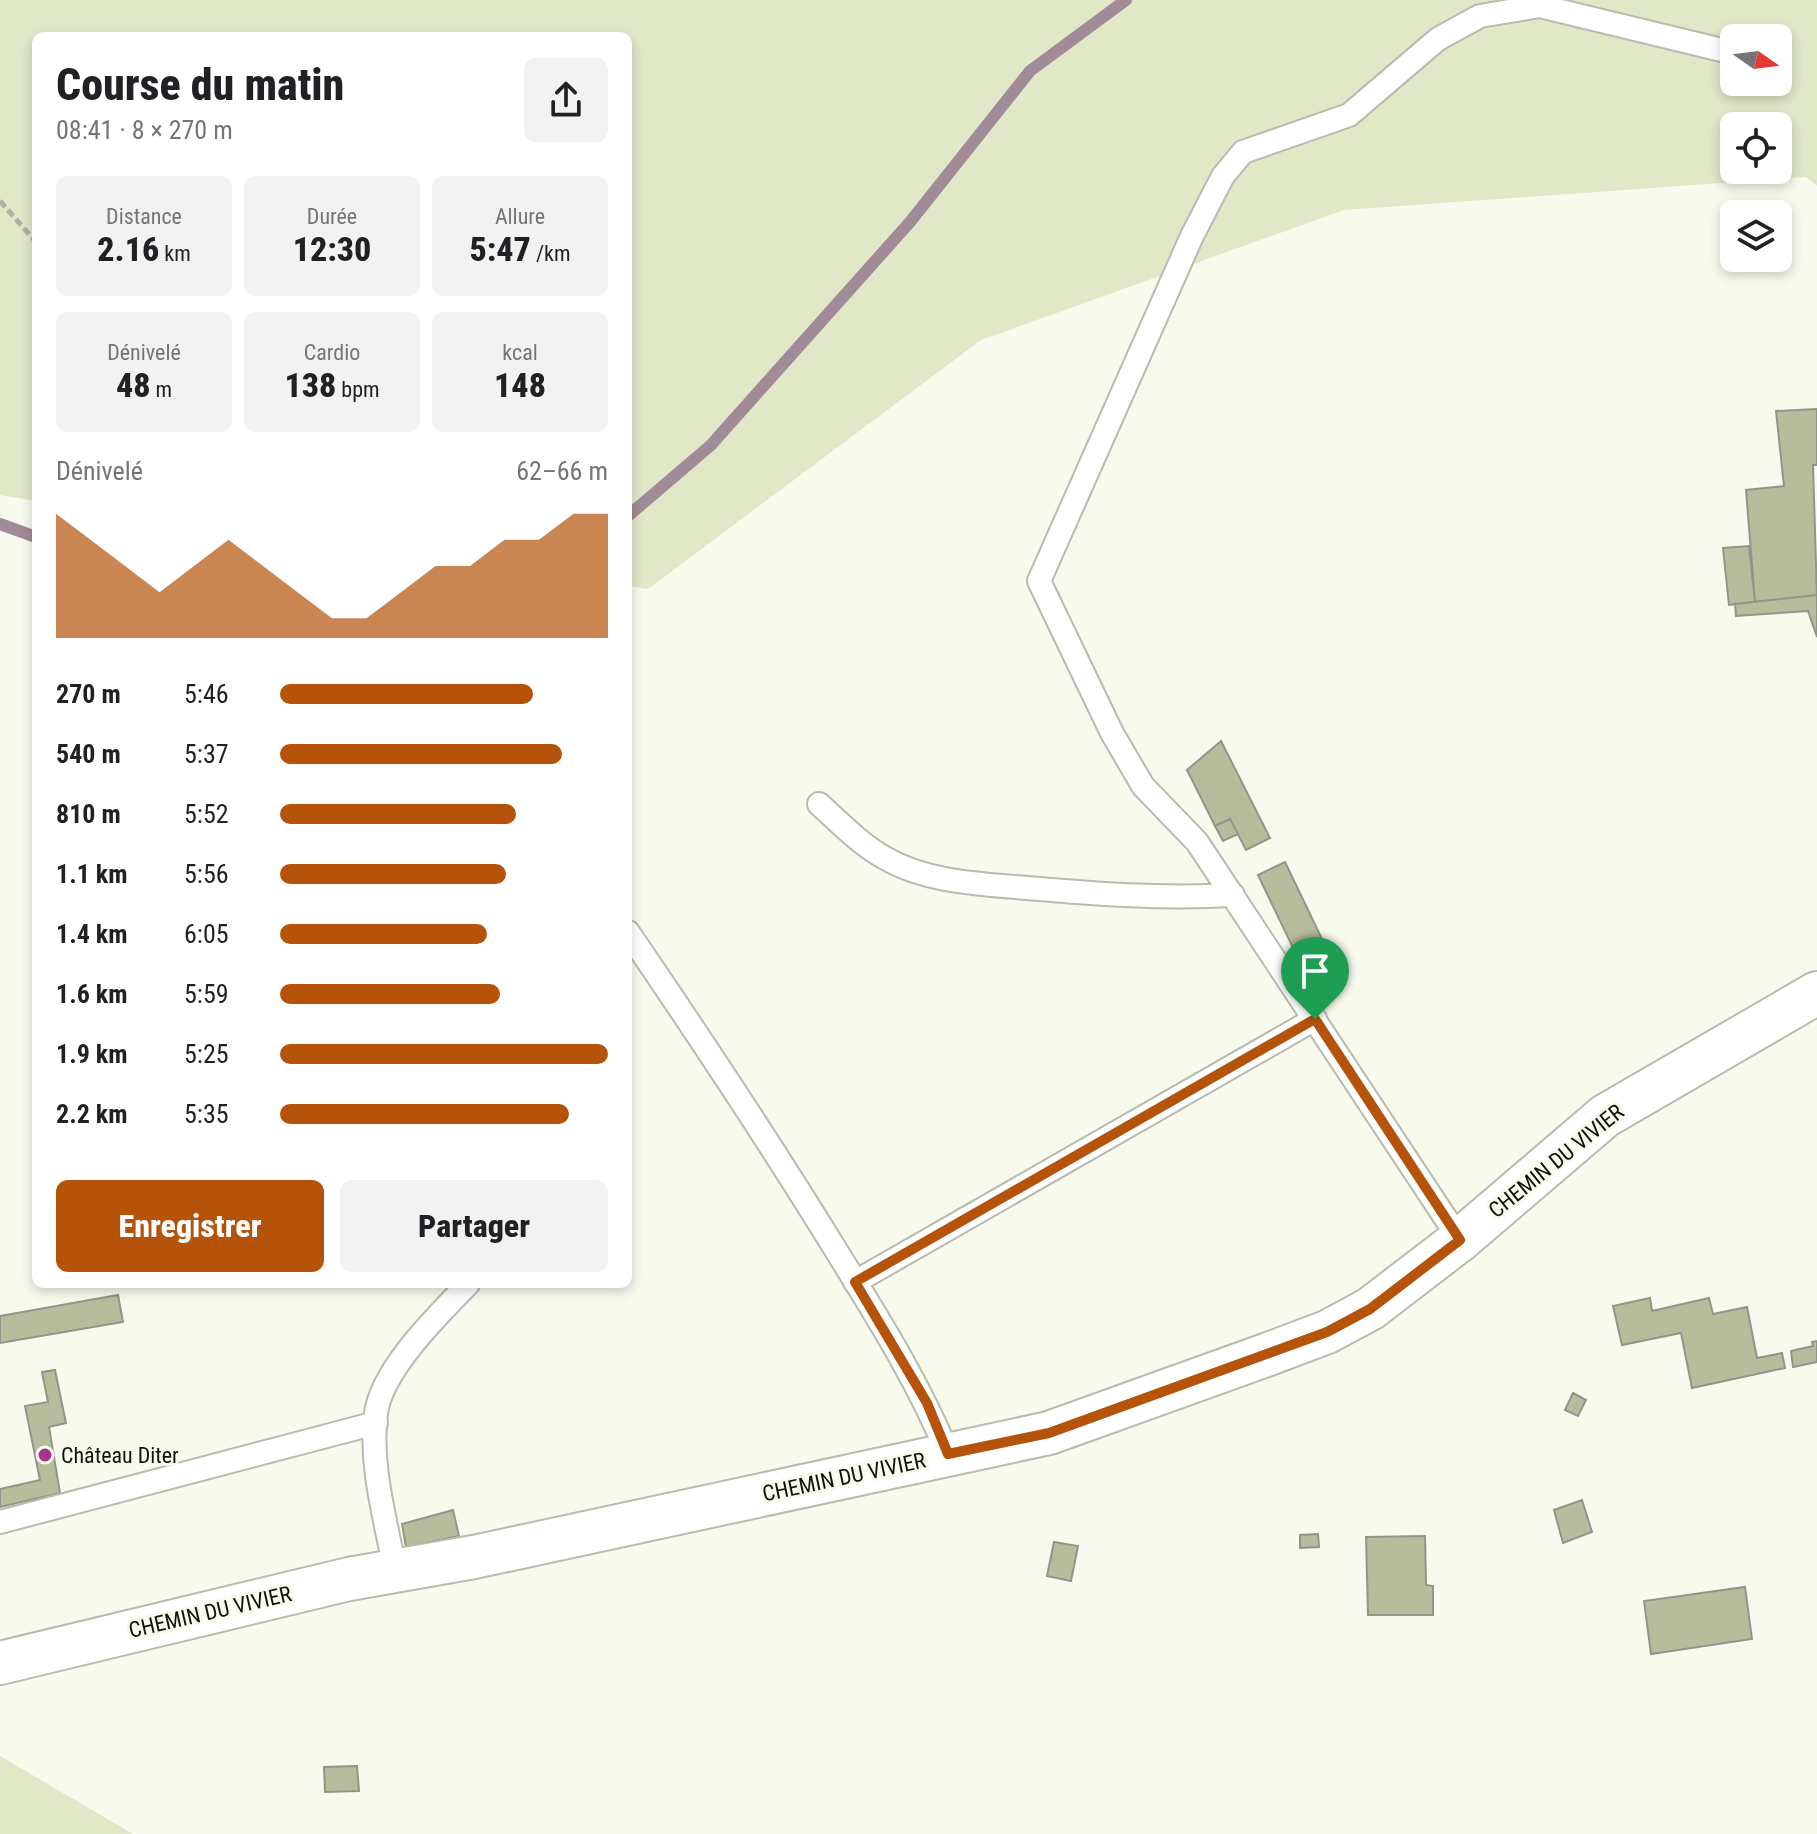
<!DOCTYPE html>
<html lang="fr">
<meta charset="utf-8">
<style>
:root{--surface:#fff;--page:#f2f2f2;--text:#202124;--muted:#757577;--accent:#b45309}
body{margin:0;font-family:"Roboto Condensed",sans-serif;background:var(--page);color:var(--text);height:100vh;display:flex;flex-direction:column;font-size:30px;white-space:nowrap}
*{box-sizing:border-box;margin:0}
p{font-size:26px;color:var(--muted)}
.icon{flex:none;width:44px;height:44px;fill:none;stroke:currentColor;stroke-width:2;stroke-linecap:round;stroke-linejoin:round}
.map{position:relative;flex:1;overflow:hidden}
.sheet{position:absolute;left:32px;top:32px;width:600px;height:1256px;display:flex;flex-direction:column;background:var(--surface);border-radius:12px;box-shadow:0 4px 12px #0003}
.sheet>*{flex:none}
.needle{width:52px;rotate:104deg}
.controls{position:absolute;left:1720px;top:24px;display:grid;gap:16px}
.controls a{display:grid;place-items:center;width:72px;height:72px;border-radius:12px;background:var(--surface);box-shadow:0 4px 12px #0003;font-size:40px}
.pin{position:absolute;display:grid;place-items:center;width:68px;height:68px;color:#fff;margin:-82px -34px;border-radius:50% 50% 50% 0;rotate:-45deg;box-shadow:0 0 8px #0007}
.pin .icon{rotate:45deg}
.round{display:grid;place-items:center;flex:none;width:84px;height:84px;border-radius:12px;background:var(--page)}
.overview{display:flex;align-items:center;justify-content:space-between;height:136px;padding:0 24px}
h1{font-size:44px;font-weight:800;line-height:60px}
.metrics{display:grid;grid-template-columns:repeat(3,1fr);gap:12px;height:136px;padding:8px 24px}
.metrics div{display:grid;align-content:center;border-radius:12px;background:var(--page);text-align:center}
.metrics b{font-size:34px;font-weight:800}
.metrics small{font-size:22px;font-weight:400}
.metrics p{font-size:22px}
.chart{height:224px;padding:16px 24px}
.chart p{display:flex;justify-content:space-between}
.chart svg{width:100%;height:144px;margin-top:8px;fill:var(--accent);opacity:.7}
.button{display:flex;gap:16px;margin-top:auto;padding:16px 24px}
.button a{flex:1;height:92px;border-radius:12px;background:var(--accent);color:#fff;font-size:32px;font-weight:800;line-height:92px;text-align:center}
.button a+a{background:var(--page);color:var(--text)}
ul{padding:0 24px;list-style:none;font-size:26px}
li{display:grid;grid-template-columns:128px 96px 1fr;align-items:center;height:60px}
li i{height:20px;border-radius:10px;background:var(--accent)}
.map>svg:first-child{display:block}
.green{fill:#e1e8c8;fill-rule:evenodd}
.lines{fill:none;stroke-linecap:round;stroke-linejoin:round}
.stream{stroke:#a28b98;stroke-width:12}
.building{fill:#b6bc9c;stroke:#939589;stroke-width:2}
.service-casing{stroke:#b8bbaf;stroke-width:26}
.minor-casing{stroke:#b8bbaf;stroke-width:46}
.path{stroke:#adb0a6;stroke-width:5;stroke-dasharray:8 4;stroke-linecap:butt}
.service{stroke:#fff;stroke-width:22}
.minor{stroke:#fff;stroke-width:42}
.route-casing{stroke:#fff;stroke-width:16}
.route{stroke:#b45309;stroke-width:10}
.poi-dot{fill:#aa3288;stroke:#f7faed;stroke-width:3}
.labels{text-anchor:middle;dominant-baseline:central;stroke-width:6;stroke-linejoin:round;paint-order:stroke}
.street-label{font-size:22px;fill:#11120e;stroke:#f7faed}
.poi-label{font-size:22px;fill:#11120e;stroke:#f7faed;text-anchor:start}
</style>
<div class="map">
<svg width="1817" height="1834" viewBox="0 0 1817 1834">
<rect width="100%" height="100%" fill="#f7faed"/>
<g class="green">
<path d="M0,0h1817v186l-11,-9 -462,33 -363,130 -333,249 -20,-3v-550h-592v465l-36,-6zM1734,38h44v44h-44zM1734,126h44v44h-44z"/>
<polygon points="0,1756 133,1834 0,1834"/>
</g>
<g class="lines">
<g class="stream">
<polyline points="628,516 711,445 910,222 1030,71 1126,0"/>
<polyline points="0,524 36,537"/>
</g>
</g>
<g class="building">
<polygon points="1817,409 1817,465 1813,465 1817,597 1755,602 1746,490 1784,486 1776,411"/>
<polygon points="1749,546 1755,602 1729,605 1723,548"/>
<polygon points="1817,595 1817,637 1808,611 1736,616 1735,604"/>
<polygon points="1221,741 1270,838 1246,850 1230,819 1215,826 1187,770"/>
<polygon points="1230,819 1238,834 1223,841 1215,826"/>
<polygon points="1285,862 1335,966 1308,979 1258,875"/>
<polygon points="118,1295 123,1322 0,1343 0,1316"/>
<polygon points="1650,1298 1652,1311 1709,1298 1713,1314 1747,1307 1757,1358 1782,1353 1785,1368 1692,1388 1681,1333 1622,1345 1613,1306"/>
<polygon points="1817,1341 1817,1362 1793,1367 1791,1351 1813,1346 1812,1342"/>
<polygon points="55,1370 66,1423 49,1427 60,1493 0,1507 0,1489 40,1480 25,1406 48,1402 42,1372"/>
<polygon points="1573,1393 1586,1400 1578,1416 1565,1410"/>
<polygon points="1582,1500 1592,1532 1563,1543 1554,1510"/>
<polygon points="453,1510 459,1536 406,1547 402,1524"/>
<polygon points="1318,1534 1319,1547 1300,1548 1300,1535"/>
<polygon points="1425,1536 1426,1585 1433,1586 1433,1615 1368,1615 1366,1537"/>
<polygon points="1054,1542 1078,1546 1071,1581 1047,1576"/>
<polygon points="1745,1587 1752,1639 1651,1654 1644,1601"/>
<polygon points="357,1766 359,1791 325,1792 324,1767"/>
</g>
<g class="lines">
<defs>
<g id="service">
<path d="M819,804c21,19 41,40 66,54 41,24 95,26 142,30 69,6 136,11 206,7"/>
<path d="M628,932c71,104 140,208 206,315 42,68 84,134 114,207"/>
<polyline points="1460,1240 1197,842 1143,786 1112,733 1039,581 1192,236 1223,176 1243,152 1349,115 1438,39 1480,16 1540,6 1734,53"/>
<polyline points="855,1282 1315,1019"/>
<polyline points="0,1522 376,1423"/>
<path d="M395,1571c-9,-51 -26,-106 -19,-158 6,-44 63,-99 92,-129"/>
</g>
<polyline id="minor" points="0,1663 349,1579 474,1557 1049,1433 1266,1355 1327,1332 1370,1309 1460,1240 1605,1116 1817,993"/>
</defs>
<use href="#service" class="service-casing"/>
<use href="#minor" class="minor-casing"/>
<polyline class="path" points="0,201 36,242"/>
<use href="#service" class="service"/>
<use href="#minor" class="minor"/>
</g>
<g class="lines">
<defs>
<polygon id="route" points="1315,1019 1460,1240 1370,1309 1327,1332 1049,1433 948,1454 927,1403 855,1282"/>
</defs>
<use href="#route" class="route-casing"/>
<use href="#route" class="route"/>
</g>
<circle class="poi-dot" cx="45" cy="1455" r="8"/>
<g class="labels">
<g class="street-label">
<text transform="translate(1556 1161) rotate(-39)">CHEMIN DU VIVIER</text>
<text transform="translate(844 1477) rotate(-12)">CHEMIN DU VIVIER</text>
<text transform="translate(210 1612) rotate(-13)">CHEMIN DU VIVIER</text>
</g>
<g class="poi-label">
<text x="61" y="1455">Château Diter</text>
</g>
</g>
</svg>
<div class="controls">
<a><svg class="needle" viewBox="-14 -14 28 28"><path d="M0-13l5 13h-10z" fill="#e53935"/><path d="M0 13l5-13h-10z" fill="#757577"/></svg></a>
<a><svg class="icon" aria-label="locate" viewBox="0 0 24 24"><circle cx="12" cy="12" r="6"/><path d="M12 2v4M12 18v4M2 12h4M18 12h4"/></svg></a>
<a><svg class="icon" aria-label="layers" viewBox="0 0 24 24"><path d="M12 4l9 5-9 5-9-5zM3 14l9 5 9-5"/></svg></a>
</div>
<div class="pin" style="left:1315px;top:1019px;background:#1e9e55"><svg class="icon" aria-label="arrive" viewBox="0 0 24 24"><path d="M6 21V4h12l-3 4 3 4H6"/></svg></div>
<section class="sheet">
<div class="overview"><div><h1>Course du matin</h1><p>08:41 · 8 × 270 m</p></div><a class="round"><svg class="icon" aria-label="share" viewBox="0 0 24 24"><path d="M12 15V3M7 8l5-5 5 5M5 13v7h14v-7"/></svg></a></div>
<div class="metrics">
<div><p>Distance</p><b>2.16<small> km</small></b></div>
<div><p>Durée</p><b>12:30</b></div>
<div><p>Allure</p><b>5:47<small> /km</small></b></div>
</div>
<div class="metrics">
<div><p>Dénivelé</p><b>48<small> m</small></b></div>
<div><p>Cardio</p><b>138<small> bpm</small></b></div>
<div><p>kcal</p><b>148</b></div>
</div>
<div class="chart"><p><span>Dénivelé</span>62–66 m</p>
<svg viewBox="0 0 160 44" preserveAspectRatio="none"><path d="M0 44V6L10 14L20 22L30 30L40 22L50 14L60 22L70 30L80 38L90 38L100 30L110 22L120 22L130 14L140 14L150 6L160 6V44z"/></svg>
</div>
<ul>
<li><b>270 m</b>5:46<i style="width:77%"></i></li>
<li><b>540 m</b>5:37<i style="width:86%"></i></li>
<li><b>810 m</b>5:52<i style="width:72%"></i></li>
<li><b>1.1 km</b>5:56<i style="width:69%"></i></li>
<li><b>1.4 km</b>6:05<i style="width:63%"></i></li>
<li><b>1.6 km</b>5:59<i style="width:67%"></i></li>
<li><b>1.9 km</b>5:25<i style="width:100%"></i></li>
<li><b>2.2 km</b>5:35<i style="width:88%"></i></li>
</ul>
<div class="button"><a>Enregistrer</a><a>Partager</a></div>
</section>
</div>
